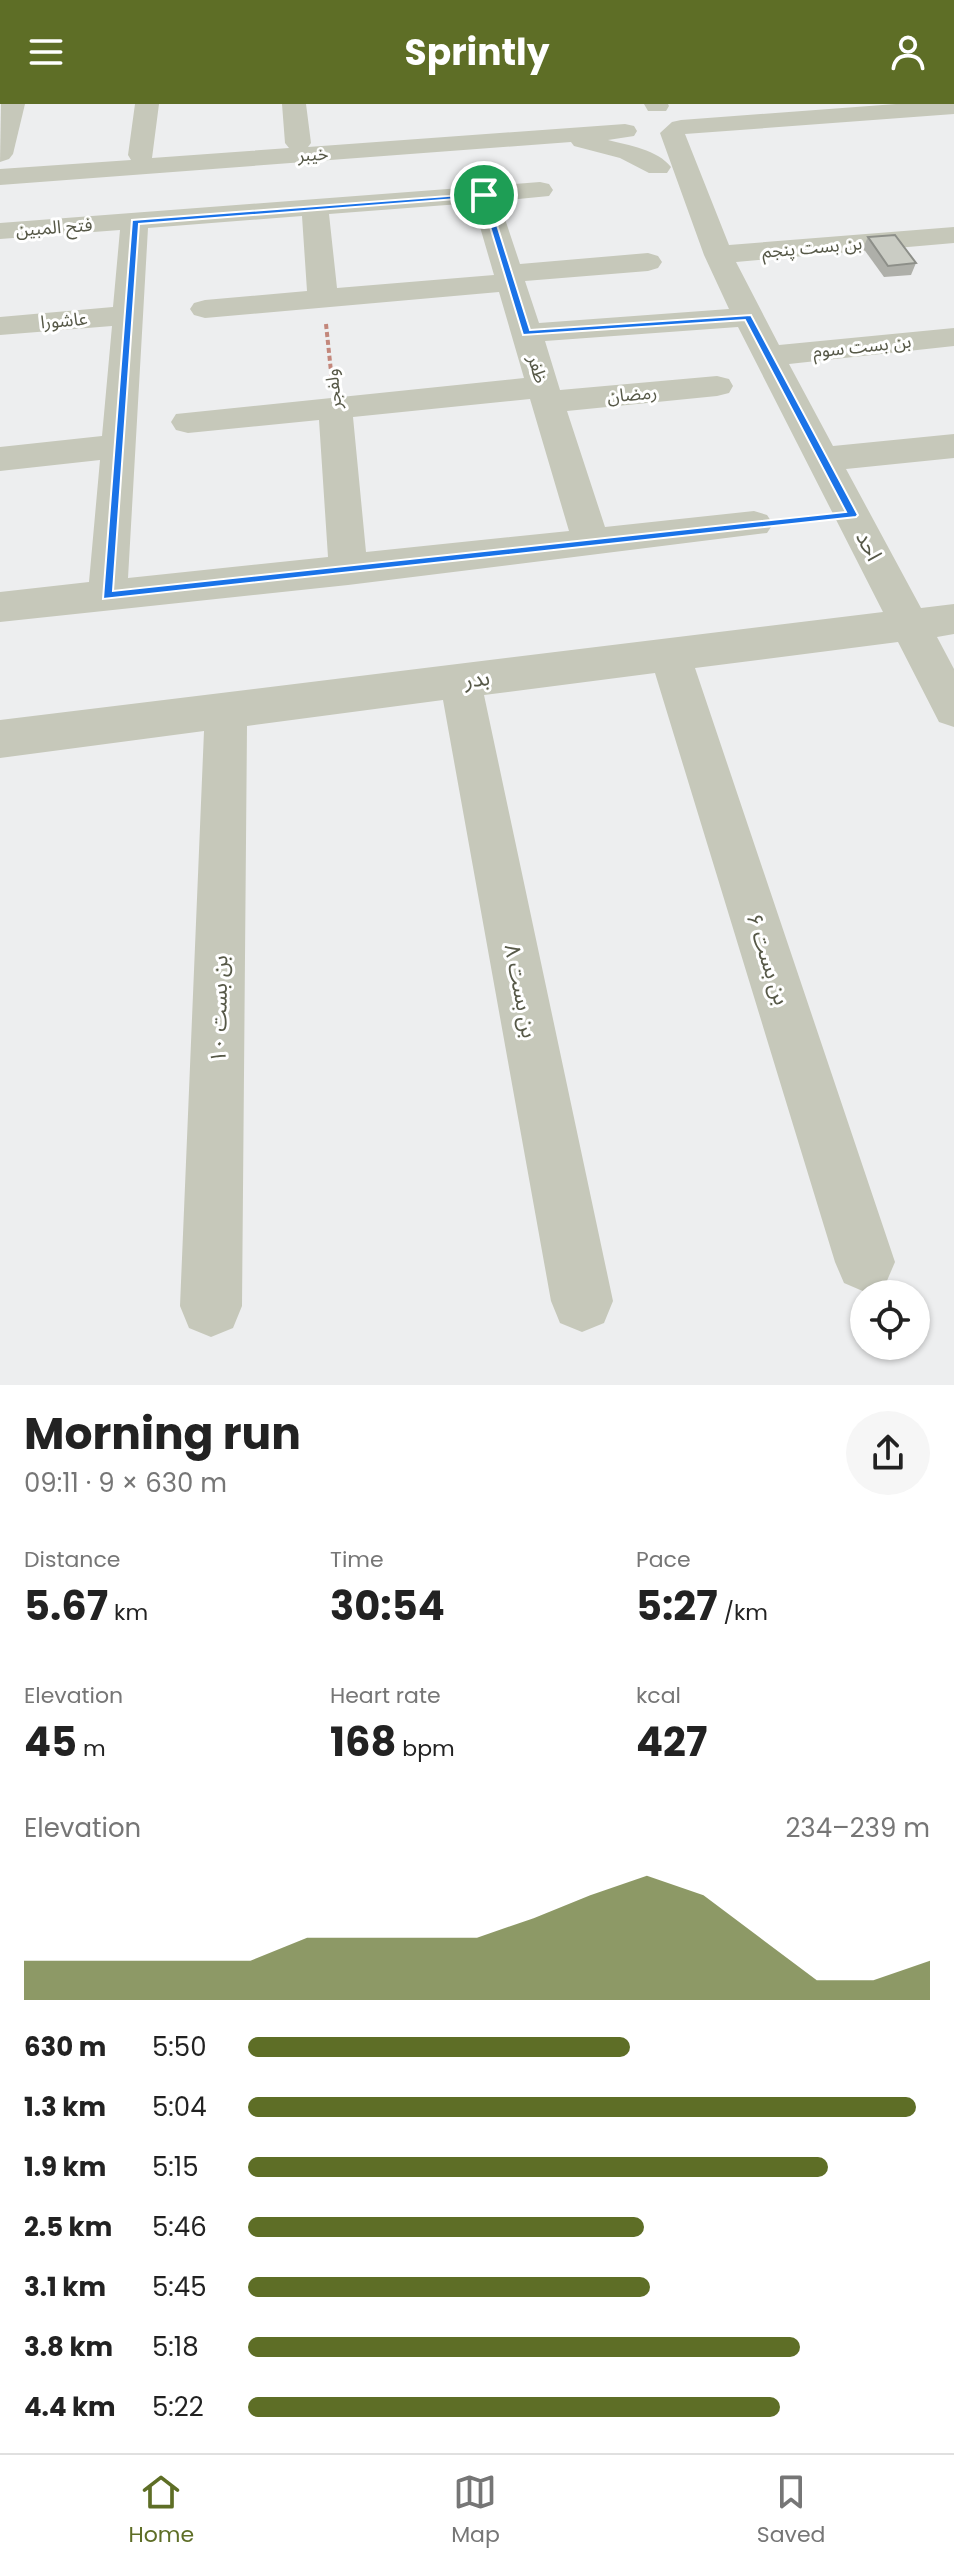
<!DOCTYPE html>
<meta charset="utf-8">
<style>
:root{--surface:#fff;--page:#f6f6f6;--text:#222;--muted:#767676;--line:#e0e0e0;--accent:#5e6e26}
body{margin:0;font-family:Poppins,"Noto Sans Arabic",sans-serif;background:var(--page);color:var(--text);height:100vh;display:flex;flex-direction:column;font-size:30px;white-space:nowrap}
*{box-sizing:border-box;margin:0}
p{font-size:26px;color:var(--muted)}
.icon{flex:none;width:44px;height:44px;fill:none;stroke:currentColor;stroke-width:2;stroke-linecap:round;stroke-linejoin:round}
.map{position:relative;height:1281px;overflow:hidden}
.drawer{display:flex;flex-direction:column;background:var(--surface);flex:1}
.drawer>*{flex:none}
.buttons{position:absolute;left:850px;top:1176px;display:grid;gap:16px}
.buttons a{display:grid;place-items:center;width:80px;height:80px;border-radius:50%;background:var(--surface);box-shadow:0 2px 6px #0004;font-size:40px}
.pin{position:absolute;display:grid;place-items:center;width:68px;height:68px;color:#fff;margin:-34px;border:4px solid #fff;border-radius:50%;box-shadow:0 2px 8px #0007}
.round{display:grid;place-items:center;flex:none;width:84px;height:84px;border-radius:42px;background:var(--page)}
.summary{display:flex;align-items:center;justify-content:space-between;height:136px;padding:0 24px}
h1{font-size:44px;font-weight:700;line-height:60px}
.stats{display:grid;grid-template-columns:repeat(3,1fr);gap:12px;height:136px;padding:8px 24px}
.stats div{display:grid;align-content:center}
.stats b{font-size:40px;font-weight:700}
.stats small{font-size:22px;font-weight:400}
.stats p{font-size:22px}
.chart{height:224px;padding:16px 24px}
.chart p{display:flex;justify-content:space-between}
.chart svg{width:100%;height:144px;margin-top:8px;fill:var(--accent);opacity:.7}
ul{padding:0 24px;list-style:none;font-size:26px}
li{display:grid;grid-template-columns:128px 96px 1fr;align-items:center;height:60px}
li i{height:20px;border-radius:10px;background:var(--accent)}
header{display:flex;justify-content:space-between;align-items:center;height:104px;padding:0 24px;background:var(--accent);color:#fff;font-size:36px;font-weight:700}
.dock{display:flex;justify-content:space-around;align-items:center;height:112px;border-top:2px solid var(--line);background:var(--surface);font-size:22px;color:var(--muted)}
.dock a{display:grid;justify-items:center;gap:4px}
.dock .active{color:var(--accent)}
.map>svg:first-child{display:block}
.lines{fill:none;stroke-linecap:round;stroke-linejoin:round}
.path{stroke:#c3877b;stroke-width:4;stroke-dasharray:5 3;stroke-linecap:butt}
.minor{fill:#c6c8ba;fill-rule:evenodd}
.wall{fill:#aeafa9}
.building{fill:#caccc4;stroke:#8d8f89;stroke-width:2}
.route{fill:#1a73e8;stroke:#fff;stroke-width:2;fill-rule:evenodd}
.labels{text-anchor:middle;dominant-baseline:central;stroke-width:6;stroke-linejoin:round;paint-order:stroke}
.far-street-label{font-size:18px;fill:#565847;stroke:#fff}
.street-label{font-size:22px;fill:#565847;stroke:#fff}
</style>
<header><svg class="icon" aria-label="menu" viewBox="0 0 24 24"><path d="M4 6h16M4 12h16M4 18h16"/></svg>Sprintly<svg class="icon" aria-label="person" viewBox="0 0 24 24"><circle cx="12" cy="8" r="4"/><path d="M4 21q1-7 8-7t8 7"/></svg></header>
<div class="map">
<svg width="954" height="1281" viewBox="0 0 954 1281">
<rect width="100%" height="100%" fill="#edeeef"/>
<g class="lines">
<g class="path">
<polyline points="326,220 332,277"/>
<polyline points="786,417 816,414"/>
</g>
<g class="minor">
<polygon points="1,0 25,0 13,50 9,55 0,58"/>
<path d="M135,0h24l-7,54 137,-10 -4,-5 -3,-39h24l5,39 -3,4 317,-23 9,2 3,5 -3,5 -26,4c20,5 50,10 63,27l-4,6h-18l-29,-15 -46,-12 -3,-4 -571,43v-16l131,-9 -3,-5z"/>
<polygon points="644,0 668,0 669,2 666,7 648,7"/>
<path d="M896,0h58v10l-269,20 44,111 225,-18v16l-218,19 43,83 175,-17v18l-165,18 44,82 121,-12v24l-108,11 75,139 33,-4v30l-17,3 17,32v58l-15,-5 -41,-80 -203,26 200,594 -9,21 -21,9 -21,-9 -9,-21 -180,-589 -171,22 129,606 -9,22 -22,9 -22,-9 -9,-22 -108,-601 -196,26 -5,580 -9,22 -22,9 -22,-9 -9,-22 24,-575 -204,27v-38l883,-108 -145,-285 -193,14 15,49 157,-14 12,3 4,7 -4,7 -12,3 -150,15 38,116 149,-16 13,4 6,9 -6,9 -419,52 -348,37v-30l89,-10 11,-122 -100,11v-24l102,-11 10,-110 -112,9v-18l113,-10 7,-77 -120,9v-16l540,-41 9,2 4,6 -4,6 -50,5 21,63 128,-11 10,3 4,6 -4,6 -10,3 -123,10 14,42 190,-14 -25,-54 -44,-122 12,-11 9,-2zM473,99l21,72 -157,13 -8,-74zM302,112l5,75 -102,9 -11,3 -4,6 4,6 11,3 294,-26 25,86 -348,36 -5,8 5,8 12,3 131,-13 9,137 -200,21 20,-350zM530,295l39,132 -203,21 -13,-135z"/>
</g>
</g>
<polygon class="wall" points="868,133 916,159 911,171 884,173 863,144"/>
<polygon class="building" points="895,131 916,159 888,162 868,133"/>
<path class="route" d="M487,89l43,137 221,-15 107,200 -2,2 -753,82 29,-379zM481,93l42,138 222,-15 101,192 -733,79 26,-367z"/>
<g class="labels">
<g class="far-street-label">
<text transform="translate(313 50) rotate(-4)">خیبر</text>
<text transform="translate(54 123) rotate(-4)">فتح المبین</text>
<text transform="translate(812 143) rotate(-5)">بن بست پنجم</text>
<text transform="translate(64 216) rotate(-5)">عاشورا</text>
<text transform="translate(862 242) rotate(-6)">بن بست سوم</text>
<text transform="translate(538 265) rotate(73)">ظفر</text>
<text transform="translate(333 285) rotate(-96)">ولفجر</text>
<text transform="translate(632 290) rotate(-5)">رمضان</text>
</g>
<g class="street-label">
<text transform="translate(869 442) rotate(63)">احد</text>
<text transform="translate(477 575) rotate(-7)">بدر</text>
<text transform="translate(768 855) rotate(72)">بن بست ۶</text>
<text transform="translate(521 887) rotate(79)">بن بست ۸</text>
<text transform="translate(219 905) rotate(-89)">بن بست ۱۰</text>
</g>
</g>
</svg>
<div class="buttons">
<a><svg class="icon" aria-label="locate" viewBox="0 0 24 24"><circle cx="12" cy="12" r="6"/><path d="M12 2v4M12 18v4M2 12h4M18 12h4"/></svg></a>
</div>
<div class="pin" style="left:484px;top:91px;background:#1e9e55"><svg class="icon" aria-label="arrive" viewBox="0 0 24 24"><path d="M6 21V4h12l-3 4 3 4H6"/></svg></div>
</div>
<section class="drawer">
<div class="summary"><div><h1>Morning run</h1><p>09:11 · 9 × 630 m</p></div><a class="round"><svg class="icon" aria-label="share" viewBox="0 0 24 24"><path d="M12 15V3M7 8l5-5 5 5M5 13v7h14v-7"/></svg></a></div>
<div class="stats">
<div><p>Distance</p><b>5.67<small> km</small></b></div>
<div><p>Time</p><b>30:54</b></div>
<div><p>Pace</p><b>5:27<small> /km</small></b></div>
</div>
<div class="stats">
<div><p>Elevation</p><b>45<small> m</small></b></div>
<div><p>Heart rate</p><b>168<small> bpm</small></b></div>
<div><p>kcal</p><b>427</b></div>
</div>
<div class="chart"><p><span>Elevation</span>234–239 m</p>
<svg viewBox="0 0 160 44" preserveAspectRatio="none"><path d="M0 44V32L10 32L20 32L30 32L40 32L50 25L60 25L70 25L80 25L90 19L100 12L110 6L120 12L130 25L140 38L150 38L160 32V44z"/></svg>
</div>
<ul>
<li><b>630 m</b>5:50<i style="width:56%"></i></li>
<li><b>1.3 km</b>5:04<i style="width:98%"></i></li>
<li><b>1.9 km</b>5:15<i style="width:85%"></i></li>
<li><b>2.5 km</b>5:46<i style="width:58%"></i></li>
<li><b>3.1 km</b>5:45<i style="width:59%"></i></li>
<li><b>3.8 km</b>5:18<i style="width:81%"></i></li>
<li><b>4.4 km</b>5:22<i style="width:78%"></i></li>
</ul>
</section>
<nav class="dock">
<a class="active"><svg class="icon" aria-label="home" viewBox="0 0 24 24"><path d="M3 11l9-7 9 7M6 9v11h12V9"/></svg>Home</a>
<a><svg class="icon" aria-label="map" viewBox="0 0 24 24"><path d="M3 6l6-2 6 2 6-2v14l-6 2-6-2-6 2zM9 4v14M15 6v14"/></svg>Map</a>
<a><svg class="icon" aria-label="saved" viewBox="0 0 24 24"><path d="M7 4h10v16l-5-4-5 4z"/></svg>Saved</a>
</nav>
